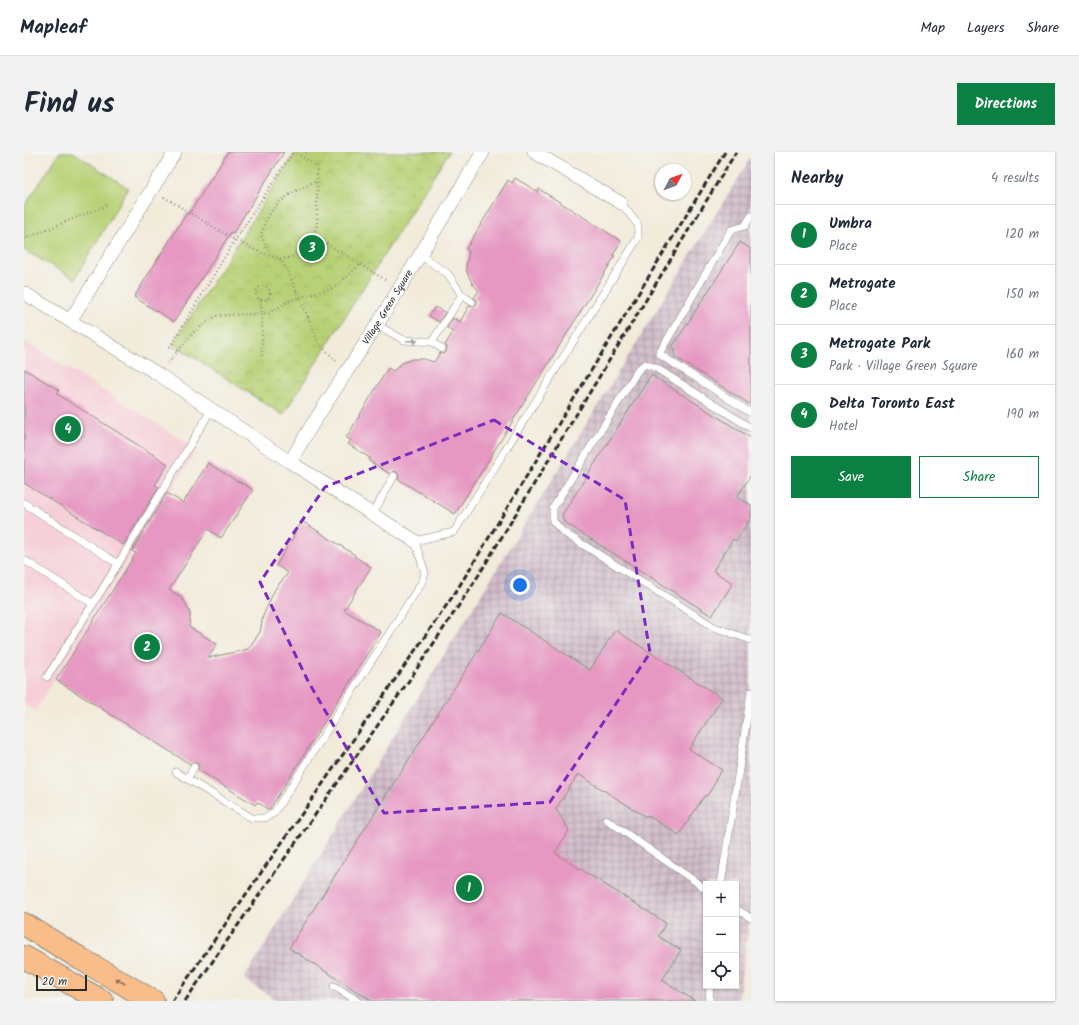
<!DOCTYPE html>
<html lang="en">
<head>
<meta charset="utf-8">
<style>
  body { margin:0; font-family:Kalam,sans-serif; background:#f2f2f3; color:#1f2937 }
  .controls { position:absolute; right:12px; bottom:12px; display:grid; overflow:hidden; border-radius:0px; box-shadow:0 1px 3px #0004 }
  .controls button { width:36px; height:36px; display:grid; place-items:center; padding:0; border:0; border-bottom:1px solid #e0e1e3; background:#fff; color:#1f2937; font:20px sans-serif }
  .compass { position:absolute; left:631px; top:12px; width:36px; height:36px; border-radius:50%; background:#fff; box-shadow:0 1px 3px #0004; rotate:49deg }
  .scale { position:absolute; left:12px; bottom:10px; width:51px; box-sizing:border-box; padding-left:4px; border:2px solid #2b2b2b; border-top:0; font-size:11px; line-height:14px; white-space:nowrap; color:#2b2b2b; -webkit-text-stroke:3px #f6f6f2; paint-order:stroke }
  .you { position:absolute; left:496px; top:433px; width:14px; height:14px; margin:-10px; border:3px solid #fff; border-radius:50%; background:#1a73e8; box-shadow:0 0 0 6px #1a73e833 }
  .badge { display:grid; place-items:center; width:26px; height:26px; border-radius:50%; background:#0b8043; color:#fff; font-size:13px; font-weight:700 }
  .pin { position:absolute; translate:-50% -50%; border:2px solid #fff; box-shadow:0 1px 4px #0006 }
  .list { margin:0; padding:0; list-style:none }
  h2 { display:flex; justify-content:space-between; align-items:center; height:52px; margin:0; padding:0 16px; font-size:17px }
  h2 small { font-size:13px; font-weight:400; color:#747a83 }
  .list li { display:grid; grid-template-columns:26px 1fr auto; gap:12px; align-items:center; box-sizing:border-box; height:60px; padding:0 16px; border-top:1px solid #e0e1e3 }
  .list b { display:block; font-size:15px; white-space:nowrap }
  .list p { margin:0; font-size:13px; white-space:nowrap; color:#747a83 }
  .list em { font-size:13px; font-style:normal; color:#747a83 }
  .actions { display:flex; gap:8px; padding:12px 16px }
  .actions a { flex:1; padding:9px 0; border:1px solid #0b8043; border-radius:0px; text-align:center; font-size:14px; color:#0b8043 }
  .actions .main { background:#0b8043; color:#fff }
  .icon { flex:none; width:22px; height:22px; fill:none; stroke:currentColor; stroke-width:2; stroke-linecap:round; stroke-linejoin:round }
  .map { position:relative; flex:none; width:727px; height:849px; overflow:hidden; border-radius:0px }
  header { display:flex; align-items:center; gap:24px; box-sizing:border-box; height:56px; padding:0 20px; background:#fff; border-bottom:1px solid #e0e1e3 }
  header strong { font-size:19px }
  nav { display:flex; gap:22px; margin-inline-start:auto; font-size:14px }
  .intro { display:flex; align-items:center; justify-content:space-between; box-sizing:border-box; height:96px; padding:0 24px }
  h1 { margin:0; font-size:28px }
  .button { padding:10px 18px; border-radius:0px; background:#0b8043; color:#fff; font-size:14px; font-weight:700 }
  main { display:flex; gap:24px; padding:0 24px }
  aside { flex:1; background:#fff; border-radius:0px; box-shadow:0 1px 3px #0004 }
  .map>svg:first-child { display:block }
  .built { fill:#f6cfd8 }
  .industrial { fill:url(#industrial-grid); fill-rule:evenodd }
  .green { fill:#b8d176; stroke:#727e50 }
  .park { fill:url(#park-crowns); stroke:#727e50 }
  .building { fill:#e698c2 }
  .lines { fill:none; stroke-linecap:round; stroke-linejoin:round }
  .lane-casing { stroke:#8e8b82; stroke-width:8 }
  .street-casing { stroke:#8e8b82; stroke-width:14 }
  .highway-casing { stroke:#8e8b82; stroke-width:24 }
  .path { stroke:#8e8b82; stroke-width:2.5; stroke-dasharray:1 3; stroke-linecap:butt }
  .lane { stroke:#fff; stroke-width:7 }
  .street { stroke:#fff; stroke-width:13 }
  .highway { stroke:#f8bd89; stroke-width:22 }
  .rail { stroke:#2b2b2b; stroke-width:3; stroke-dasharray:6 3; stroke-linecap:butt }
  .path-bridge { stroke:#8e8b82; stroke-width:2.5; stroke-dasharray:1 3; stroke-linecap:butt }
  .oneway { fill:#a0a0a0 }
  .oneway2 { fill:#876d55 }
  .marked { fill:none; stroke:#7b2cbf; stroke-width:3; stroke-dasharray:8 5; stroke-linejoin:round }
  .labels { text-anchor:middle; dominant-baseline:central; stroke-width:3; stroke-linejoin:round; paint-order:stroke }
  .street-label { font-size:10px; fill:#2b2b2b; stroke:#f6f6f2 }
</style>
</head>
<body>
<header>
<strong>Mapleaf</strong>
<nav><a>Map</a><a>Layers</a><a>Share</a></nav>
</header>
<div class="intro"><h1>Find us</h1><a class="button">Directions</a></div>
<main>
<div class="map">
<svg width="727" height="849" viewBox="0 0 727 849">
  <defs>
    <pattern id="industrial-grid" width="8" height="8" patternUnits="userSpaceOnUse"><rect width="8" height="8" fill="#d1bdca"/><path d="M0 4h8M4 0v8" fill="none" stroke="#aa9aa4"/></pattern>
    <pattern id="park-crowns" width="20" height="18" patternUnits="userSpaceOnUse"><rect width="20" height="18" fill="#b8d176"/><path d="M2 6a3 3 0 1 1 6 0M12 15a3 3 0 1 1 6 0" fill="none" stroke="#9eb466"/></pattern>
  </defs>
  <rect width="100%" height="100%" fill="#f6f6f2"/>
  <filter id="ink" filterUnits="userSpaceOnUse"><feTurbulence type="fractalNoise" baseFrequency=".025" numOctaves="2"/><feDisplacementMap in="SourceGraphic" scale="8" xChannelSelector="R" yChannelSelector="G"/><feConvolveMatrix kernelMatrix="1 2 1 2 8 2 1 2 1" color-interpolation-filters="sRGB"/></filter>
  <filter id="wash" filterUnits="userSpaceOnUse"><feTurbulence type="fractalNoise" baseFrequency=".012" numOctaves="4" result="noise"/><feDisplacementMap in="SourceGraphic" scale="16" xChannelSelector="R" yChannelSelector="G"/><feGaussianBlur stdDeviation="0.9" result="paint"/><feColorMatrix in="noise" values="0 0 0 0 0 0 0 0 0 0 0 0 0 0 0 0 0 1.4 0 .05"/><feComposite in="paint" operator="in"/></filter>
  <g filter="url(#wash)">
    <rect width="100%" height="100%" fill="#f2ebda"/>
    <!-- built -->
    <polygon class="built" points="0,189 173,297 11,559 0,552"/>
    <!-- industrial -->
    <path class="industrial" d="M 727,5 L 727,755 L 714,849 L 254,849 L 220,827 ZM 682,732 L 712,732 L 712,834 L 682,834 Z"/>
    <!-- green -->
    <polygon class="green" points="36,0 49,0 104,36 51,127 0,98 0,55"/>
    <!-- park -->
    <polygon class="park" points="272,0 425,0 259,263 149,192"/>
    <g id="blocks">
      <!-- building -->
      <g class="building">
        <polygon points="204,0 260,0 209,81 207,80 150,170 110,145 163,61 165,62"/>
        <polygon points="491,26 514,40 515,37 597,89 589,103 591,104 431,362 374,327 375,324 373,320 370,319 366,322 345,309 346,306 324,292 327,288 322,286 364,216 369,219 378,211 389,207 400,207 410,210 416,201 420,202 422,200 423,195 421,193 429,180 423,176 429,166 436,170 445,154 450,155 453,151 453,148 450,146 455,139 448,131 443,120 442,114 445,99 442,97 484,28 488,31"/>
        <polygon points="716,90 727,97 727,253 651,205 649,194"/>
        <polygon points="411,155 421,160 415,170 405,164"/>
        <polygon points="0,217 35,238 33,242 144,312 131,333 135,335 99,393 0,331"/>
        <polygon points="627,223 727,286 727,323 713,345 727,353 727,365 712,389 709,387 689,419 709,431 688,464 540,370 538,363"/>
        <polygon points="184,311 214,330 214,329 229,338 197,386 184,377 145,438 156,444 161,450 166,461 166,467 165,475 193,492 184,506 224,497 236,480 239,464 251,437 264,421 252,413 270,384 269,384 278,369 331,403 330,404 347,415 320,458 357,480 245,658 233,650 231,653 174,618 175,615 173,611 170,610 166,612 32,528 112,401 108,399 143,341 159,351"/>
        <polygon points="478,461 566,518 591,478 698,546 665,597 698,618 691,628 692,629 683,644 681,643 655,683 623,663 622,665 554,622 532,657 545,678 531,701 642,771 634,784 657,798 638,828 671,849 348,849 265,796"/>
      </g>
    </g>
  </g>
  <g filter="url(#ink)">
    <use href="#blocks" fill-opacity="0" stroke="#8e8b82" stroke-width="1"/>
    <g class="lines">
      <defs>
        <g id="lane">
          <polyline points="727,64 721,74 707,78 635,202 727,261"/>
          <polyline points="438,143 448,150"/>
          <polyline points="353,173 380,188 408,190 438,143 424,122 396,103"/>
          <polyline points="408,190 418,197"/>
          <polyline points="727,276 632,216 621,212 614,218 529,356 529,369 539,380 690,475 727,488"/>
          <polyline points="0,351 94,412"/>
          <polyline points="348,363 370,324"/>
          <polyline points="0,408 69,452"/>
          <polyline points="23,525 94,412 187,258"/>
          <polyline points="152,620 228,666 241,666 250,661 398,430 401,421 391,389 430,380 614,86 614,73 597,51"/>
          <polyline points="163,627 170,615"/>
          <polyline points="582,667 682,737"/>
          <polyline points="697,732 727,540"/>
          <polyline points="712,757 727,766"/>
          <polyline points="310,834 334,849"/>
          <polyline points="685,849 686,834"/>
        </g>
        <g id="street">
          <polyline points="510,0 597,51"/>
          <polyline points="0,141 134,222 266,310 391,389"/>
          <polyline points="46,169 151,0"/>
          <path id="s1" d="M 266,310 L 286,276 L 353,173 L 459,0"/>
        </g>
        <g id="highway">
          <polyline points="0,772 57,807 129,849"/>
          <polyline points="0,805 78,849"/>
        </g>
      </defs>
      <!-- lane casing -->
      <use href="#lane" class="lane-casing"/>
      <!-- street casing -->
      <use href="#street" class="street-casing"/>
      <!-- highway casing -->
      <use href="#highway" class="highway-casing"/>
      <!-- path -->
      <g class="path">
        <polyline points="140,45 211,88 238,101 256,107 266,106 285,91 293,73 293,14 270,0"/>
        <polyline points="289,83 363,129"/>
        <polyline points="0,87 83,53"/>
        <path d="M 246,103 L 237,83 C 239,77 241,70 244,65 C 254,46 274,37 293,29"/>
        <polyline points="256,107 264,120"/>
        <circle cx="239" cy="141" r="7"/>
        <polyline points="236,147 238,162 238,206"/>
        <polyline points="284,165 294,190 312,209"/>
        <polyline points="153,199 146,195 211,88 269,0"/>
        <polyline points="144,211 170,180 192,164 245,161 267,148 310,136 337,112"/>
      </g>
      <!-- lane -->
      <use href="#lane" class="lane"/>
      <!-- street -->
      <use href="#street" class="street"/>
      <!-- highway -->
      <use href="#highway" class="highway"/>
      <!-- rail -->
      <g class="rail">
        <polyline points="148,849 431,441 701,0"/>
        <polyline points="161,849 386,527 451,429 712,0"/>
      </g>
      <!-- path-bridge -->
      <polyline class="path-bridge" points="264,120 284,165"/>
    </g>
    <!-- one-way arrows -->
    <defs><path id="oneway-solid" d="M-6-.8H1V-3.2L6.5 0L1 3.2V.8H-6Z"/></defs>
    <use class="oneway" href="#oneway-solid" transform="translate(388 189) rotate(3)"/>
    <use class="oneway2" href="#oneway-solid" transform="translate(96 829) rotate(-150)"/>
  </g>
  <!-- marked area -->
  <path class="marked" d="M 470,268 L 601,348 L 626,501 L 526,650 L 360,661 L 284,529 L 236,430 L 301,335 Z"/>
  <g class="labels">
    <!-- street labels -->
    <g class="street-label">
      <text stroke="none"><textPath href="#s1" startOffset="183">Village Green Square</textPath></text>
    </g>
  </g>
</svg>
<div class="controls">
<button>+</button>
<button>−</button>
<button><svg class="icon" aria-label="locate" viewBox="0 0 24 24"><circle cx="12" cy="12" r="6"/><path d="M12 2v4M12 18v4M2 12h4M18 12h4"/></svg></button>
</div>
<svg class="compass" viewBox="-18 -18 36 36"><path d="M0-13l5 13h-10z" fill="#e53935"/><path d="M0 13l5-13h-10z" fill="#747a83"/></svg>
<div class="scale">20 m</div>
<div class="you"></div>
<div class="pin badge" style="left:445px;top:736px">1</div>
<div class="pin badge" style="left:123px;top:495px">2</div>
<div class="pin badge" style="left:288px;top:96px">3</div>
<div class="pin badge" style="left:44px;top:277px">4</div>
</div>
<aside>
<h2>Nearby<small>4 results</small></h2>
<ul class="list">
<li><span class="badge">1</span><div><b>Umbra</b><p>Place</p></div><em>120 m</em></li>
<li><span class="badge">2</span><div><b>Metrogate</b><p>Place</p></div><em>150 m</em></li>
<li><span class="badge">3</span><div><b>Metrogate Park</b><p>Park · Village Green Square</p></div><em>160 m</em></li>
<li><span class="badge">4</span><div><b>Delta Toronto East</b><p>Hotel</p></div><em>190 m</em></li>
</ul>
<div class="actions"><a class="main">Save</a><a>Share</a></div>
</aside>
</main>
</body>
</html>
